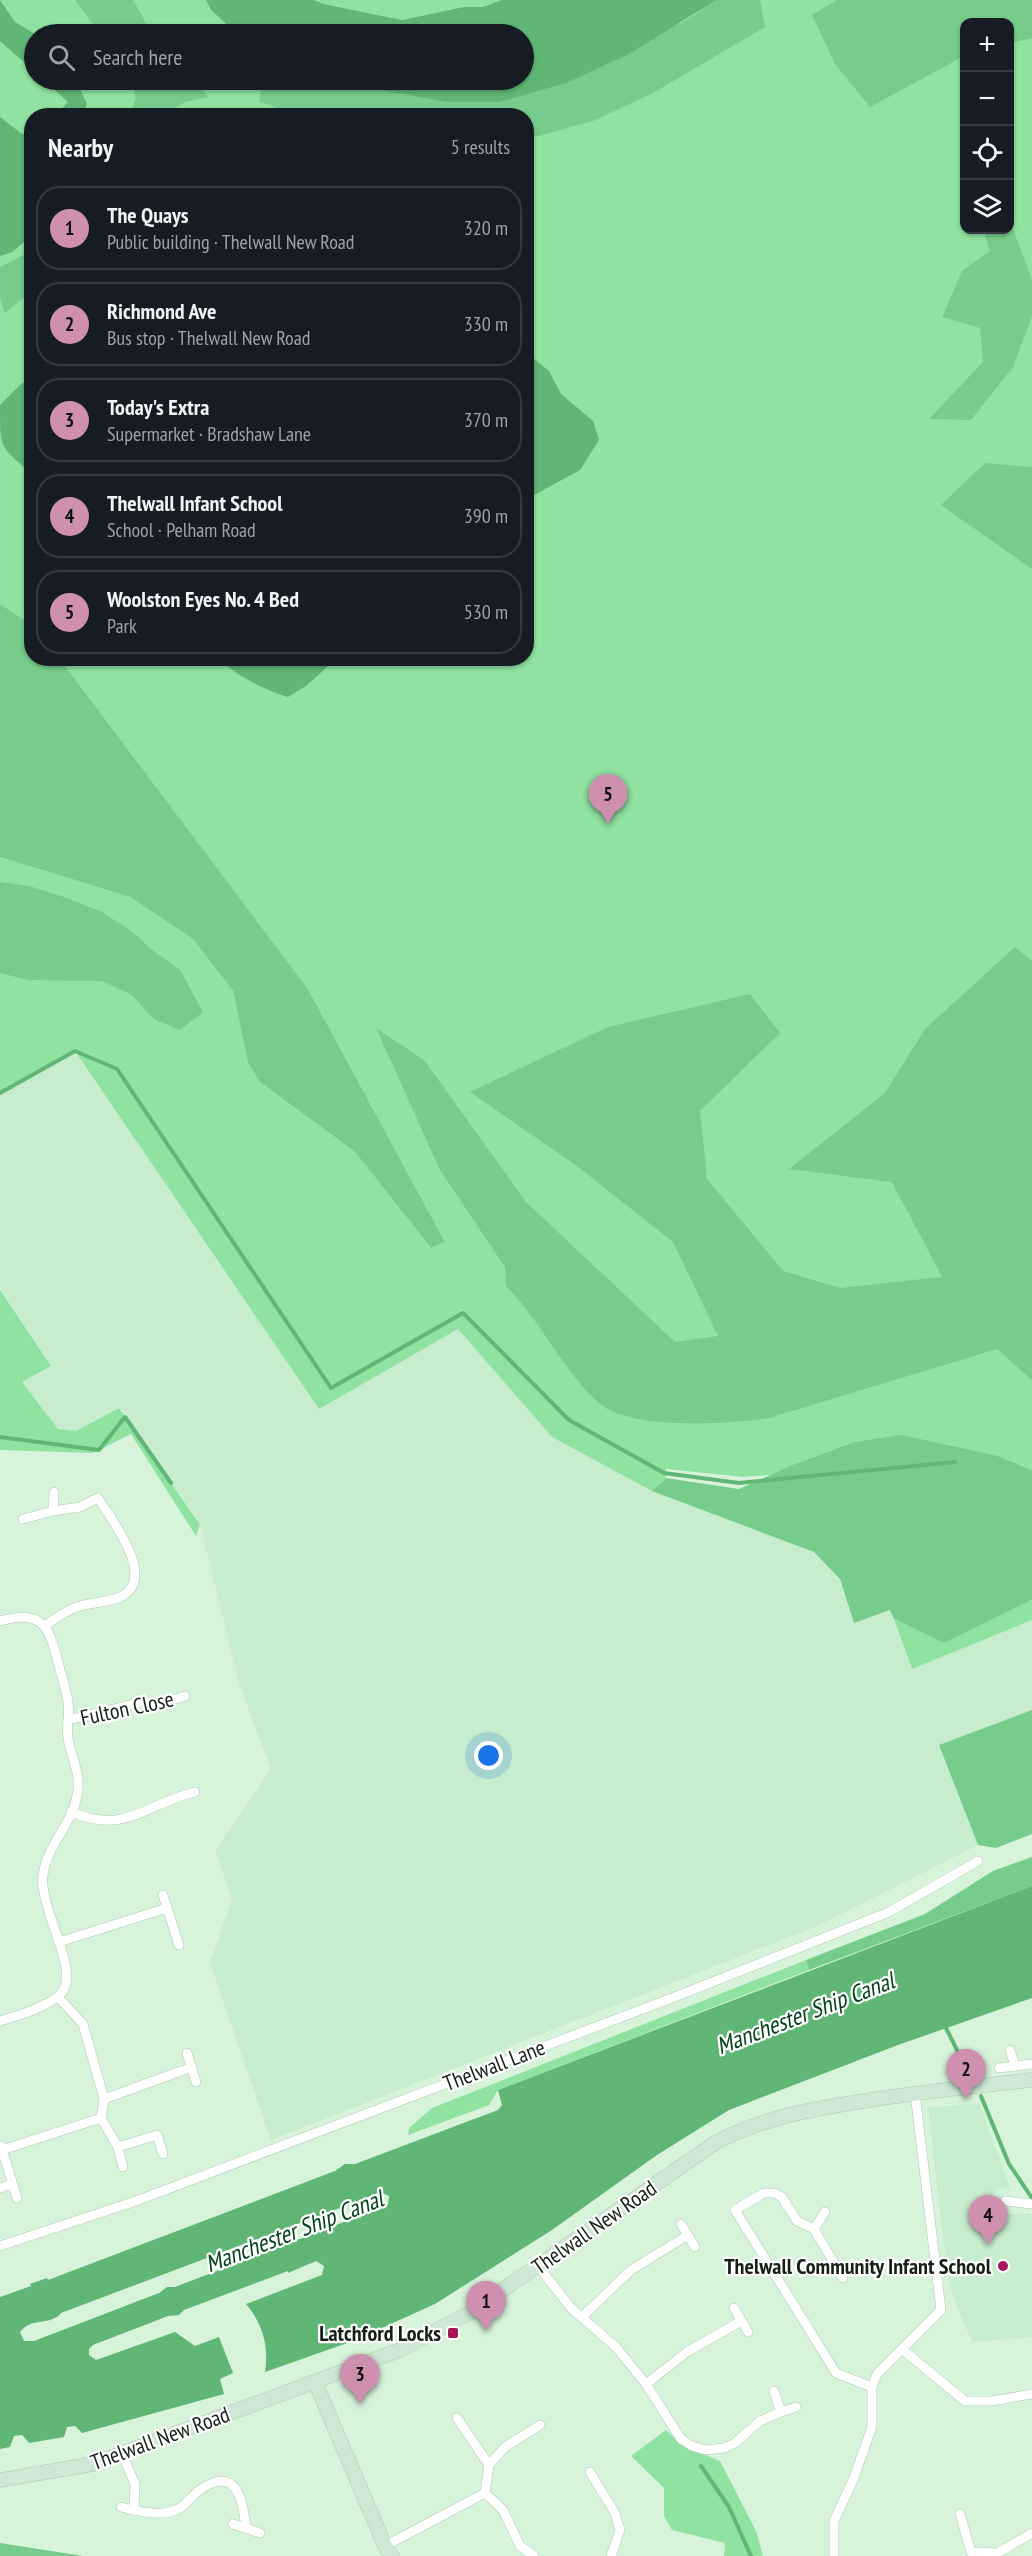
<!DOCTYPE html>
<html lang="en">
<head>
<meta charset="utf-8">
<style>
  body { margin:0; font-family:"PT Sans Narrow",sans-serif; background:#20242c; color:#f1f3f6 }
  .controls { position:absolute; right:18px; top:18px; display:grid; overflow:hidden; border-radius:12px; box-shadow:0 2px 4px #0004 }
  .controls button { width:54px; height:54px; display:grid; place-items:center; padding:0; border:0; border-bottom:2px solid #363941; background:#171b24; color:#f1f3f6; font:30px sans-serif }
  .you { position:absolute; left:489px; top:1756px; width:21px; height:21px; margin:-15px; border:4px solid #fff; border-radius:50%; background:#1a73e8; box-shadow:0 0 0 9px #1a73e833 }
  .badge { display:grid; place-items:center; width:39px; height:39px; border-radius:50%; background:#cf8faf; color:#111; font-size:20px; font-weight:700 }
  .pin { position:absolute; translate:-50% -50px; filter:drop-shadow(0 2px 3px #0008) }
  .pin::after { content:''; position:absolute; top:32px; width:21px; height:18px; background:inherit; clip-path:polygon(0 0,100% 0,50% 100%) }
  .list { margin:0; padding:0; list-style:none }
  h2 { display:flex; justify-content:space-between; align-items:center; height:78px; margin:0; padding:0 24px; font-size:26px }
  h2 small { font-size:20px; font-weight:400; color:#9ea1a6 }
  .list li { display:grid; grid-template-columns:39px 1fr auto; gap:18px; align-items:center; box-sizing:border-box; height:84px; margin:0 12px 12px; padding:0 12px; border:2px solid #363941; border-radius:24px }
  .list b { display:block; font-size:22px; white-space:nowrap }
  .list p { margin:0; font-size:20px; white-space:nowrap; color:#9ea1a6 }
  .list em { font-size:20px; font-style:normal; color:#9ea1a6 }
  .icon { flex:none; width:33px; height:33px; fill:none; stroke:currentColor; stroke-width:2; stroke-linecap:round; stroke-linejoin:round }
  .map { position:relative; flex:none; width:1032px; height:2556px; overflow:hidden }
  .search { position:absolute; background:#171b24; box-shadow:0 2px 4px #0004; left:24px; top:24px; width:510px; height:66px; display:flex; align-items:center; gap:15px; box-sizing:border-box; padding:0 21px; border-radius:33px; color:#9ea1a6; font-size:22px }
  .panel { position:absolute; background:#171b24; box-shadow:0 2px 4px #0004; left:24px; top:108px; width:510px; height:558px; border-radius:24px }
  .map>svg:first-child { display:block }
  .built { fill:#c8ecce }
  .green { fill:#8fe2a0; fill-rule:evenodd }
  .forest { fill:#76cc8a }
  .water { fill:#60b675; fill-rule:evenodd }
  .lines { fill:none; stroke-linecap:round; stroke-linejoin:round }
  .stream { stroke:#60b675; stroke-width:4 }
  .street-casing { stroke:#adc9b1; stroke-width:10 }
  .secondary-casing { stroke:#adc9b1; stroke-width:15 }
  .street { stroke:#fff; stroke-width:9 }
  .secondary { stroke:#cfe7d5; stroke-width:14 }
  .poi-dot { fill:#a51558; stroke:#fff; stroke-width:2 }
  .labels { text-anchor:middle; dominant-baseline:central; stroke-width:4.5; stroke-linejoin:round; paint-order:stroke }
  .street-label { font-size:22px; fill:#151f16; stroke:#fff }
  .poi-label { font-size:22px; font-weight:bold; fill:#151f16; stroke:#fff; text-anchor:end }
  .water-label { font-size:24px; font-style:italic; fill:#00431a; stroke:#fff }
</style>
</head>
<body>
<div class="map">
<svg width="1032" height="2556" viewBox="0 0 1032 2556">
  <rect width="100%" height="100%" fill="#d7f4db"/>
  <!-- built -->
  <g class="built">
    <polygon points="75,1051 319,1408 458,1329 552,1437 652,1491 814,1552 840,1579 854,1623 890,1610 912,1669 1032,1620 1032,1710 939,1745 978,1845 815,1927 271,2140 210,1963 232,1898 215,1851 271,1769 240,1686 200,1525 119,1408 76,1431 58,1429 22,1382 51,1366 0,1290 0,1093"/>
    <polygon points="980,2104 1010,2188 999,2189 993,2195 991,2202 994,2215 1030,2213 1032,2218 1032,2337 972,2342 954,2299 947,2272 928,2107"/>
  </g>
  <!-- green -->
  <g class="green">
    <path d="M 0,0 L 206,0 L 211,10 L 237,34 L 34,34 L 34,80 L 322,80 L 499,102 L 681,23 L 717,0 L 1032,0 L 1032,1470 L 998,1456 L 744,1477 L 666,1469 L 666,1478 L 652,1491 L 552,1437 L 458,1329 L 319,1409 L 75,1051 L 0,1092 L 0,857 L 130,897 L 193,939 L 233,991 L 248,1063 L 260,1082 L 355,1152 L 431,1248 L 445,1242 L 308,989 L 60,659 L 526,658 L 526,116 L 32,116 L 31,624 L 0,604 ZM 964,22 L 1010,22 L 1010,230 L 964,230 Z"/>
    <polygon points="314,0 501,0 482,7 463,7 402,20 324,4"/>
    <polygon points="0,1290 51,1366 22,1382 58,1429 76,1431 119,1408 200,1525 196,1536 131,1434 93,1453 0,1450"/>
    <polygon points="1032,1600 1032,1620 912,1669 894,1619 944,1643"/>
    <polygon points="806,1960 809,1970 498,2090 489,2105 408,2135 409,2128 432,2108"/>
    <polygon points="666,2430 683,2446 720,2461 756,2531 763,2556 724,2556 725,2543 672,2530 664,2516 664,2488 631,2456"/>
  </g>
  <!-- forest -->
  <g class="forest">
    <polygon points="75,0 133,0 152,34 100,34"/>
    <polygon points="717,0 760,0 765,27 653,93 593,121 527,139 526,116 295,115 259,101 263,80 322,80 499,102 681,23"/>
    <polygon points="837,0 1032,0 1032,38 1010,43 1010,22 964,22 964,56 870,107 835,64 812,15"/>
    <polygon points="132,80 193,80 209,97 185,102 163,115 129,115 136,99"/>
    <polygon points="1010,221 1032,280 1032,316 1013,367 971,420 929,419 983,362 980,328 942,317 962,271 990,251 983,230 1010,230"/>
    <polygon points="31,251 31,292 5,313 0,298 0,267"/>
    <polygon points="985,463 1032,467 1032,569 941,505"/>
    <polygon points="0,604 31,624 32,658 60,659 308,989 445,1242 431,1248 355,1152 260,1082 248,1063 233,991 193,939 130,897 0,857"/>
    <polygon points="0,882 29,886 64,897 102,912 134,933 152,950 180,970 203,1012 180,1030 154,1019 132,995 102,981 28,980 0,973"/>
    <path d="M 1015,947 L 1032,961 L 1032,1380 L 997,1349 L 769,1418 C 727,1424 648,1429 609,1410 C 600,1405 588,1393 582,1386 C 555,1354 536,1316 506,1286 L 505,1267 L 440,1170 L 376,1028 L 424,1060 L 526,1202 L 675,1342 L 718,1336 L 673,1242 L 577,1166 L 470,1092 L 608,1027 L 750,994 L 780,1033 L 700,1111 L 707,1179 L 783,1271 L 840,1288 L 942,1277 L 892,1182 L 789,1169 L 885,1093 L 925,1029 Z"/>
    <polygon points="901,1435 998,1456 1032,1470 1032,1600 944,1643 894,1619 890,1610 854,1623 840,1579 814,1552 652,1491 666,1478 739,1489 790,1466 855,1442"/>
    <polygon points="1032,1710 1032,1834 996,1848 978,1845 939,1745"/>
    <polygon points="1032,1857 1032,1886 809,1970 806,1960 925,1914 993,1871"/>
    <polygon points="0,2543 83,2556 0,2556"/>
  </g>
  <!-- water -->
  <g class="water">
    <polygon points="0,0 15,22 35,34 34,71 0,41"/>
    <polygon points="206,0 314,0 324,4 402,20 463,7 482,7 501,0 717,0 627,55 566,83 499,102 449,102 322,80 524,80 524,34 237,34 211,10"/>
    <polygon points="44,80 76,80 87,104 83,115 56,115 68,102"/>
    <polygon points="0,117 22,134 32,133 31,236 12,252 0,256"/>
    <polygon points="527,353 549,371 561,394 593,421 599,440 580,470 527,499"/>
    <path d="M 31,377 L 31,473 C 0,446 0,450 0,405 L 20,385 Z"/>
    <path d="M 219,659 L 336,659 L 306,686 L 288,697 C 263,689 238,677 219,659 Z"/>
    <path d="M 1032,1886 L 1032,1998 L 898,2045 L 729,2110 L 657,2155 L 552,2230 L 435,2304 L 353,2341 L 265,2372 C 269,2347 263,2324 246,2304 L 322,2275 L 324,2266 L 316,2261 L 288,2273 L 288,2271 L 184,2310 L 179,2315 L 168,2316 L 93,2345 L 89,2349 L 89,2355 L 96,2360 L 175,2332 L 195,2346 L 219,2337 L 233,2373 L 220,2379 L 224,2394 L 82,2433 L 75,2426 L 67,2427 L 64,2437 L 29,2443 L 22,2435 L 14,2436 L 10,2447 L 0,2449 L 0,2297 L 31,2286 L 30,2284 L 47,2278 L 48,2280 L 335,2171 L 345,2164 L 355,2164 L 498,2110 L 502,2105 L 498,2090 ZM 380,2192 L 389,2196 L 388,2205 L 175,2287 L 167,2287 L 159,2293 L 34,2341 L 24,2341 L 20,2332 C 31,2317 51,2326 61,2313 L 348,2205 L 349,2207 L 366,2200 L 366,2198 Z"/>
  </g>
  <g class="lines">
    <!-- stream -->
    <g class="stream">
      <polyline points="0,1093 75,1051 117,1069 331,1388 463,1313 569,1420 664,1473 739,1483 955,1462"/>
      <polyline points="0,1437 99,1450 125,1417 171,1483"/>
      <polyline points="946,2028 970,2076"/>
      <polyline points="981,2096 1009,2164 1032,2198"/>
      <polyline points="701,2466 729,2507 751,2556"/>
    </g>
    <defs>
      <g id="street">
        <polyline points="23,1519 53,1511 54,1492"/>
        <path d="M 0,1621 C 41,1609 49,1625 58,1662 C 61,1675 66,1688 68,1702 C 70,1714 66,1726 68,1738 C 71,1758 82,1774 77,1796 C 72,1824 47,1845 43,1875 C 39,1907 77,1966 64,1989 C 56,2005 17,2016 0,2021"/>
        <path d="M 45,1626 C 55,1619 64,1611 77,1607 C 90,1602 110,1603 122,1596 C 157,1577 111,1519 98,1498 L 80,1507 L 53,1511"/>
        <polyline points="68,1720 142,1702 166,1702 185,1696"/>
        <path d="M 71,1812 C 126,1835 145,1804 195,1792"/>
        <polyline points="163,1895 179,1945"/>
        <polyline points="59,1942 167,1908"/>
        <polyline points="58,1997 83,2024 104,2099 101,2118 118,2147 123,2167"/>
        <polyline points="1010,2050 1015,2066"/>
        <polyline points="187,2053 196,2082"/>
        <polyline points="999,2068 1032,2064"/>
        <polyline points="104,2099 192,2067"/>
        <polyline points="1,2146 17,2198"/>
        <polyline points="118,2147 157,2135 163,2154"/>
        <polyline points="2,2150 101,2118"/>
        <polyline points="0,2188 12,2184"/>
        <polyline points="1005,2201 1032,2204"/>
        <polyline points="825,2212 814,2229 843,2278"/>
        <polyline points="681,2224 695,2247"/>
        <polyline points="814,2229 797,2221 782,2197 774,2193 764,2193 735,2210 836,2373 872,2387"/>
        <polyline points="0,2246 136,2201 672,1998 889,1912 978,1861"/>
        <polyline points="538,2266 571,2308 616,2347 646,2384 681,2439 692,2446 705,2450 724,2448 735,2443 760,2421 781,2412"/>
        <polyline points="734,2308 748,2332"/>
        <polyline points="582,2317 631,2270 688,2235"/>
        <polyline points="903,2350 965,2401 992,2401 1032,2394"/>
        <polyline points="646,2384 687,2352 741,2321"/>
        <polyline points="774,2391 781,2412 796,2407"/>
        <polyline points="457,2418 489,2465 485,2493"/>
        <polyline points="122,2454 135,2484 134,2510"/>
        <polyline points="489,2465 505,2447 540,2425"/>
        <polyline points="590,2472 615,2513 620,2530 611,2556"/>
        <path d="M 121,2507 C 137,2511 159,2517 176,2510 C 186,2506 192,2495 201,2489 C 237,2465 243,2501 246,2528"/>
        <polyline points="960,2514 971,2552 998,2553 1032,2533"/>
        <polyline points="233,2524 260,2533"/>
        <polyline points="385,2546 485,2493 503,2510 520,2546 534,2556"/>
        <polyline points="834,2556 834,2521 853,2480 872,2427 872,2387 877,2374 941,2310 915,2093"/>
      </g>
      <g id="secondary">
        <polyline points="315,2382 385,2546 392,2556"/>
        <path d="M 0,2480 L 93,2464 L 400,2350 L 469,2313 L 715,2143 C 761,2118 812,2109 864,2101 C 920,2092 976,2086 1032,2080"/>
      </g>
    </defs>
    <!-- street casing -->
    <use href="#street" class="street-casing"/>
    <!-- secondary casing -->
    <use href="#secondary" class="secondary-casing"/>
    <!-- street -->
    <use href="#street" class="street"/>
    <!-- secondary -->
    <use href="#secondary" class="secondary"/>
  </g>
  <!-- markers -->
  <g class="poi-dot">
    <circle cx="1003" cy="2266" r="6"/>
    <rect x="447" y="2327" width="12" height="12" rx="3"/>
  </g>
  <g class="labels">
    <!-- street labels -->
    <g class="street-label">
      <text transform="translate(127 1708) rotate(-12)">Fulton Close</text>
      <text transform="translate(494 2065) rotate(-21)">Thelwall Lane</text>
      <text transform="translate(594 2227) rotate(-35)">Thelwall New Road</text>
      <text transform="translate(160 2438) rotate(-20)">Thelwall New Road</text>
    </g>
    <!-- poi labels -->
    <g class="poi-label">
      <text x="991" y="2266">Thelwall Community Infant School</text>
      <text x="441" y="2333">Latchford Locks</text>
    </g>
    <!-- water labels -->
    <g class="water-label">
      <text transform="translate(805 2013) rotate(-21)">Manchester Ship Canal</text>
      <text transform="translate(294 2231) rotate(-21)">Manchester Ship Canal</text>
    </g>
  </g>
</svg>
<div class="controls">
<button>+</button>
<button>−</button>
<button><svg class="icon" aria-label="locate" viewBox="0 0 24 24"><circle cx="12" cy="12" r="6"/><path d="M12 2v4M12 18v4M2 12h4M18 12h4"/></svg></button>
<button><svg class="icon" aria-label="layers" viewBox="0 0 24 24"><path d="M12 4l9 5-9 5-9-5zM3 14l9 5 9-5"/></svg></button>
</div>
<div class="you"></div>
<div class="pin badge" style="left:486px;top:2331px">1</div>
<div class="pin badge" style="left:966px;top:2099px">2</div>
<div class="pin badge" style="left:360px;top:2404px">3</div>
<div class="pin badge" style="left:988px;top:2245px">4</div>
<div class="pin badge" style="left:608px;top:824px">5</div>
<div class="search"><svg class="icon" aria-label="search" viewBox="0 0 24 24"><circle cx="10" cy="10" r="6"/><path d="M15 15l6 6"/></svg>Search here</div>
<section class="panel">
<h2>Nearby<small>5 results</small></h2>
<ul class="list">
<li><span class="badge">1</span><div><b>The Quays</b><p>Public building · Thelwall New Road</p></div><em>320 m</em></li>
<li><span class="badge">2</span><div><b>Richmond Ave</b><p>Bus stop · Thelwall New Road</p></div><em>330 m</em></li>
<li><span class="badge">3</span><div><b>Today's Extra</b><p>Supermarket · Bradshaw Lane</p></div><em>370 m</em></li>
<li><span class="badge">4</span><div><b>Thelwall Infant School</b><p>School · Pelham Road</p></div><em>390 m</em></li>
<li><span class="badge">5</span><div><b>Woolston Eyes No. 4 Bed</b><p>Park</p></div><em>530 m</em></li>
</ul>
</section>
</div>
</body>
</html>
